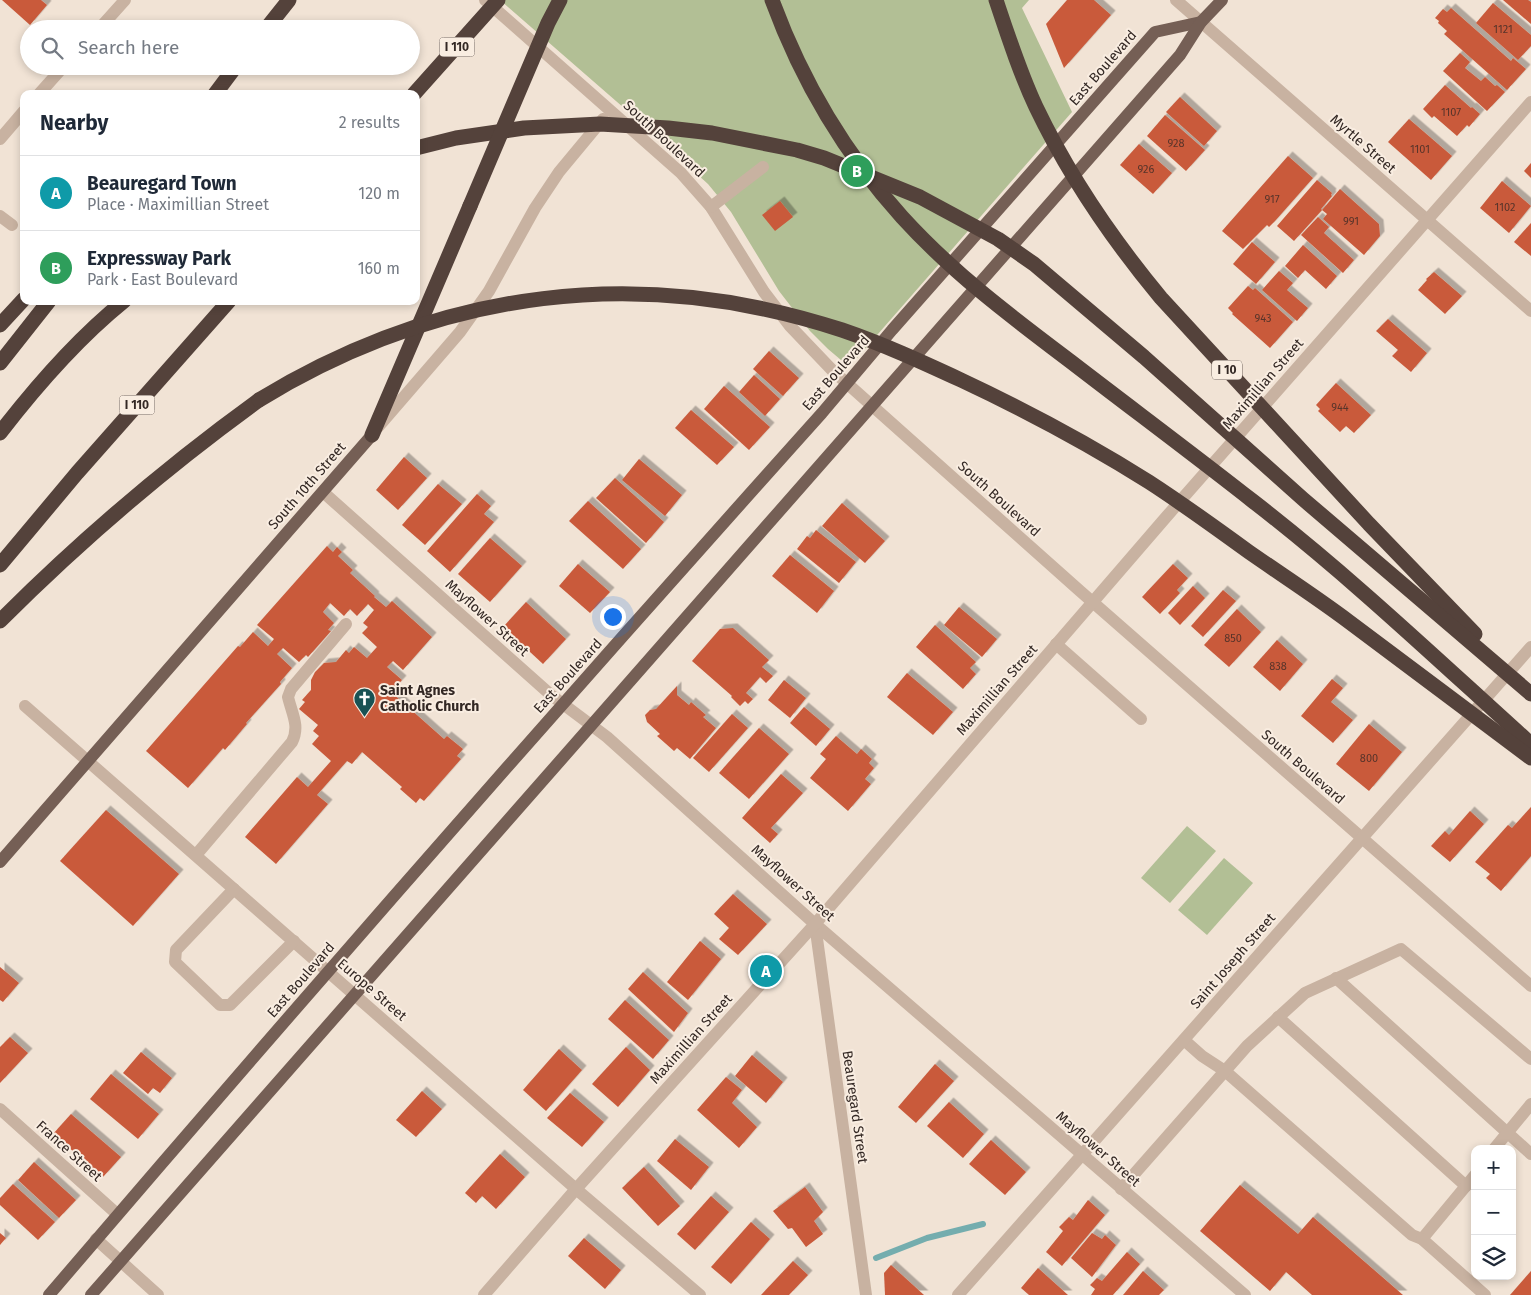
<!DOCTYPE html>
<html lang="en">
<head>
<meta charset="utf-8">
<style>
  body { margin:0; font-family:"Fira Sans",sans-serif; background:#f2f2f3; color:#1f2937 }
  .controls { position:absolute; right:15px; bottom:15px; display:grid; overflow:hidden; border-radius:10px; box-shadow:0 2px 8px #0003 }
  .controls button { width:45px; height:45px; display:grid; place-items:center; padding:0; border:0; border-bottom:1px solid #e0e1e3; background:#fff; color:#1f2937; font:25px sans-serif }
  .you { position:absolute; left:612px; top:616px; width:18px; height:18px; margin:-12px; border:4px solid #fff; border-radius:50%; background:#1a73e8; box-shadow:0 0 0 8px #1a73e833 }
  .badge { display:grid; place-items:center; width:32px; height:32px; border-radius:50%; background:#b45309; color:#fff; font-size:16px; font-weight:700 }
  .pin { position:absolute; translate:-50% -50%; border:2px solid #fff; box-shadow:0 1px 5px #0006 }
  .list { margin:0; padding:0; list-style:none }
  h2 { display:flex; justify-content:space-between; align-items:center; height:65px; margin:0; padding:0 20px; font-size:21px }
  h2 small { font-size:16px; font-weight:400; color:#747a83 }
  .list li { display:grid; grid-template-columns:32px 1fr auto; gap:15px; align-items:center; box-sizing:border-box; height:75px; padding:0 20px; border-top:1px solid #e0e1e3 }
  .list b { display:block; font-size:19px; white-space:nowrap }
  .list p { margin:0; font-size:16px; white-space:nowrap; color:#747a83 }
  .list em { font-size:16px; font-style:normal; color:#747a83 }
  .icon { flex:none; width:28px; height:28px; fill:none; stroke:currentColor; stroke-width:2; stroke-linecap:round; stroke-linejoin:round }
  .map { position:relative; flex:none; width:1531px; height:1295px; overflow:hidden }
  .search { position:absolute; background:#fff; box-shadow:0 2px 8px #0003; left:20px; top:20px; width:400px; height:55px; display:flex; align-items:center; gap:12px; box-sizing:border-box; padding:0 18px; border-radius:28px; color:#747a83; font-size:19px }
  .panel { position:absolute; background:#fff; box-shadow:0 2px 8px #0003; left:20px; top:90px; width:400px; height:215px; border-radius:10px }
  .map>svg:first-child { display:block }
  .green { fill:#b2bf95 }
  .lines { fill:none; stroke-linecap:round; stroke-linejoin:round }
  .stream { stroke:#74adae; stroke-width:6 }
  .building { fill:#c95a3b; filter:url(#shadow) }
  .minor { stroke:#c8b2a1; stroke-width:12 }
  .major { stroke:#755f55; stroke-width:12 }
  .highway { stroke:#54423b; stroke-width:15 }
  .highway-bridge { stroke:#54423b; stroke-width:15 }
  .labels { text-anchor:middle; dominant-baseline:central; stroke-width:4; stroke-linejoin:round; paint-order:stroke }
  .number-label { font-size:11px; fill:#58342a }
  .shield { fill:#f9ede1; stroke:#6e635d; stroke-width:1 }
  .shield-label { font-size:12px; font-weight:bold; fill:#332824 }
  .street-label { font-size:14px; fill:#332824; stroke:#f9ede1 }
  .poi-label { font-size:14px; font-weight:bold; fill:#332824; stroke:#f9ede1; text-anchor:start }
</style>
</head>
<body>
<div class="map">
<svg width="1531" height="1295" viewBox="0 0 1531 1295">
  <defs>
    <filter id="shadow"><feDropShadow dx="4.5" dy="-4.5" stdDeviation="0" flood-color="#0004"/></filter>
  </defs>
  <rect width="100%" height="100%" fill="#f1e3d5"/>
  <!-- green -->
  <g class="green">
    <polygon points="500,0 1029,0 1022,8 1072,112 857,358 850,361 841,360 828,349 810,331 779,291 731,212 708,184 624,108"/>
    <polygon points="1187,826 1216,851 1170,903 1141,878"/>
    <polygon points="1224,858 1253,883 1207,935 1178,910"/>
  </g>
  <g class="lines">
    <!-- stream -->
    <polyline class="stream" points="876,1258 927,1238 983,1224"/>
  </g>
  <!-- building -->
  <g class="building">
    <polygon points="2,0 41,0 47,5 30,25"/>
    <polygon points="1067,0 1094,0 1111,15 1064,68 1046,24"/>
    <polygon points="1503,0 1528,0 1531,2 1531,24"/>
    <polygon points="1493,3 1531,35 1531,46 1518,60 1476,23"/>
    <polygon points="1451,8 1511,61 1513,58 1526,69 1507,90 1444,34 1447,31 1438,23 1439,21 1435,18 1443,9 1447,12"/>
    <polygon points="1460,53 1470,62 1465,68 1481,81 1485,77 1495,86 1497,85 1505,92 1487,111 1443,71"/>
    <polygon points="1445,85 1471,108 1472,107 1480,114 1469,127 1467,125 1457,136 1434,116 1432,118 1423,109"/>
    <polygon points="1180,97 1217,131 1204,146 1166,112"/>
    <polygon points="1165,115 1205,150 1186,171 1147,136"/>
    <polygon points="1409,119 1452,156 1431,180 1388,142"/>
    <polygon points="1139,144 1172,173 1153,194 1120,165"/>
    <polygon points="1288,156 1313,178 1275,221 1269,227 1267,225 1243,249 1222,231"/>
    <polygon points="1531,163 1531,178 1524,171"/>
    <polygon points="1317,180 1332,193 1331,195 1332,196 1321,209 1322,210 1294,241 1277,226"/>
    <polygon points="1502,181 1531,206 1509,233 1480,208"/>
    <polygon points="1340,189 1379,224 1380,236 1364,255 1323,219 1327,214 1322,210"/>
    <polygon points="780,201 793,217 775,231 762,215"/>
    <polygon points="1318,217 1329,227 1324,233 1354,260 1343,273 1301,235"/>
    <polygon points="1531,223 1531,256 1514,242"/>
    <polygon points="1252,242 1275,262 1256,284 1233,264"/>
    <polygon points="1303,245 1337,276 1326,289 1305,270 1298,278 1285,266"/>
    <polygon points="1279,271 1293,283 1287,290 1308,308 1297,321 1262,290"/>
    <polygon points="1434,272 1462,296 1445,314 1418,290 1427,280 1426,279"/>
    <polygon points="1248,286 1253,290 1255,288 1293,322 1270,348 1232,314 1233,313 1228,308"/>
    <polygon points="1388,319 1427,353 1411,372 1392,356 1398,350 1376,331"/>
    <polygon points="769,351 799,378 783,396 753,369"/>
    <polygon points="754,375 780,399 765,416 739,392"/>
    <polygon points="1336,383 1371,415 1354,433 1346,426 1340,432 1318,411 1320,409 1316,405"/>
    <polygon points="724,386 770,427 749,450 704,409"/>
    <polygon points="691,410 734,447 717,465 675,428"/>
    <polygon points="404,457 427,478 398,510 376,490"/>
    <polygon points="639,459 682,495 665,516 622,480"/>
    <polygon points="615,478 664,522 646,543 596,498"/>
    <polygon points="438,484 462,504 425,545 402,525"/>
    <polygon points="477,494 491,506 484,514 494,522 450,572 427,551"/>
    <polygon points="588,501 641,549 623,569 569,521"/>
    <polygon points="842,503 885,541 865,563 822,526"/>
    <polygon points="816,530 856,562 839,583 797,549 807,536 810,538"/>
    <polygon points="490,538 522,566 490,602 458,574"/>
    <polygon points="327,546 333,552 337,547 342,552 338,556 353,570 350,573 375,596 374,597 386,607 392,601 432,637 403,670 393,661 387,667 402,680 391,692 444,739 447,736 463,749 457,756 461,759 424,801 420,798 416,803 400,789 402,787 362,752 352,764 347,761 317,795 328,804 276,864 245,837 297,777 308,787 331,761 312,744 319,736 313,731 318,725 299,709 305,702 302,700 311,690 311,680 315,672 324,663 336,662 346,650 349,653 354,647 367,658 377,647 362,633 368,627 363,623 374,610 368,604 357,616 350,609 344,616 330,603 323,612 334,623 328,630 331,631 308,657 306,655 299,662 283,648 277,654 292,668 280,682 281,684 246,723 247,724 225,750 223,748 188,788 146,751 238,646 240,647 253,632 268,646 274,639 257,625"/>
    <polygon points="790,555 834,591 817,613 772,576"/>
    <polygon points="578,564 610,592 590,613 559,586"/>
    <polygon points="1173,564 1188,578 1177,590 1180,593 1160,614 1142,597"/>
    <polygon points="1193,586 1205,598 1180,625 1168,613"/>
    <polygon points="1223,590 1236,601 1203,637 1191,626"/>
    <polygon points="526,602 566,639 543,664 503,627"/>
    <polygon points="959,607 997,639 982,657 944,625"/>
    <polygon points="1237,609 1261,632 1229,667 1204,645"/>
    <polygon points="935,625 976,662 970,668 976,674 963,689 916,647"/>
    <polygon points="733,628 769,660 762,667 773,676 766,683 760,677 746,693 753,699 748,704 745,701 740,706 731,697 732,696 692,661 720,629"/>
    <polygon points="1277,640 1303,664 1280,691 1253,667"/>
    <polygon points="907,673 953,712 933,735 887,697"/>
    <polygon points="1332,679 1343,688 1331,702 1353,720 1333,743 1301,716"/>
    <polygon points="784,680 806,698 790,718 768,700"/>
    <polygon points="677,686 677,695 689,705 691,702 706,715 703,717 716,728 690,759 677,748 674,751 657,736 660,734 647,722 645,715 650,710 656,709"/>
    <polygon points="804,707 830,729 816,746 790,723"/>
    <polygon points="732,714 748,728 709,772 693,758"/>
    <polygon points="1369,724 1402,752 1369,791 1336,764"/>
    <polygon points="759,728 789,754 749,799 719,773"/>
    <polygon points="836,736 857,754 861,749 872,759 869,763 874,768 865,779 871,784 848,811 810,778 826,759 820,754"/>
    <polygon points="781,774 803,793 771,828 778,834 770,843 742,818"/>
    <polygon points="1531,807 1531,856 1501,891 1486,878 1490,874 1475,862 1508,825 1512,828"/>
    <polygon points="106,810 179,874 133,926 60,861"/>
    <polygon points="1470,811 1484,824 1450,862 1431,846 1445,831 1449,835"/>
    <polygon points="733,894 767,924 738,955 719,939 729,928 714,914"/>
    <polygon points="700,941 721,959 688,1000 667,982"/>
    <polygon points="0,967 19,983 3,1002 0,1000"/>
    <polygon points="643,972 688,1013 674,1032 628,989"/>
    <polygon points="625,1000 669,1040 653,1059 608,1019"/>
    <polygon points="10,1037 28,1053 0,1083 0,1047"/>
    <polygon points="626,1047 650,1070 618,1107 592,1084"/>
    <polygon points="559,1049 582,1070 546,1111 523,1090"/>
    <polygon points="141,1052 172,1078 160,1093 153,1088 148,1094 123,1073"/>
    <polygon points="752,1055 783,1082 766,1103 735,1076"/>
    <polygon points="935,1064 954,1081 916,1123 898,1107"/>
    <polygon points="111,1074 159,1114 138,1139 90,1099"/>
    <polygon points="726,1077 742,1090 732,1103 757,1127 739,1148 697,1110"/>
    <polygon points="422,1091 442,1109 416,1137 396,1120"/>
    <polygon points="570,1093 604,1122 582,1147 547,1118"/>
    <polygon points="949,1102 984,1134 963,1158 927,1126"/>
    <polygon points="71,1114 121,1157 103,1177 53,1134"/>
    <polygon points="675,1139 709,1167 691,1190 657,1161"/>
    <polygon points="991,1140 1026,1172 1005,1195 969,1164"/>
    <polygon points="500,1154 525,1177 496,1209 482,1196 476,1203 465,1193"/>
    <polygon points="34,1162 76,1200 59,1218 18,1180"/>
    <polygon points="644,1167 680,1206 658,1226 622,1188"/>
    <polygon points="13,1184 55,1222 38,1240 0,1205 0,1198"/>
    <polygon points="1240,1185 1298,1234 1313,1217 1403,1295 1312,1295 1286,1272 1270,1291 1200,1231"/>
    <polygon points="805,1187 823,1212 814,1221 823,1234 806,1247 792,1228 788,1229 773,1211"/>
    <polygon points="711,1196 729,1212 695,1250 677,1234"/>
    <polygon points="1088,1200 1105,1215 1062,1266 1046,1252 1063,1231 1059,1227 1069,1217 1073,1220"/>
    <polygon points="751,1222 770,1239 731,1284 711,1267"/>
    <polygon points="0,1233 6,1238 0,1245"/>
    <polygon points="1092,1233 1102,1239 1105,1235 1116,1245 1092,1277 1071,1258"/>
    <polygon points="584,1238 621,1270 605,1289 568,1256"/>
    <polygon points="1127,1252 1140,1264 1113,1295 1091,1295 1095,1289 1090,1285 1097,1278 1102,1281"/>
    <polygon points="793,1261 808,1275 789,1295 761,1295"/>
    <polygon points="891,1265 924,1295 885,1295 884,1273"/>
    <polygon points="1038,1268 1068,1295 1029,1295 1021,1288"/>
    <polygon points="1143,1271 1164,1290 1159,1295 1123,1295"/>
    <polygon points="1531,1271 1531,1295 1510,1295"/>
  </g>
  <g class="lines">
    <!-- minor -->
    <g class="minor">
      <polyline points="485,0 681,173 711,207 764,292 790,326 832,370 1080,591 1531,986"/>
      <polyline points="1176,0 1531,311"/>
      <polyline points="99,29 125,0"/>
      <polyline points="39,94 64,66"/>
      <polyline points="0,139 24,111"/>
      <polyline points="711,207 763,167"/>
      <polyline points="0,216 12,225"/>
      <polyline points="378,427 460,332 489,291 535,208 559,172 603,119"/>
      <polyline points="323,492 551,695 607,737 815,924 1245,1295"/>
      <polyline points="1056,644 1141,719"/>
      <polyline points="25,706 576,1189 700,1295"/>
      <path d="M 196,855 L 292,742 C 300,726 292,714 288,697 L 291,689 L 346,624"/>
      <polyline points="234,889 176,950 175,962 220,1005 230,1005 294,941"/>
      <polyline points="815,924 866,1295"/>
      <polyline points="1336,978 1531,1154"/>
      <polyline points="1278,1017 1466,1186"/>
      <polyline points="1184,1040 1202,1056 1225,1071 1412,1235 1422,1239 1475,1175"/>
      <polyline points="0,1109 117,1214"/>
      <polyline points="1494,1149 1531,1104"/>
      <polyline points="1121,1189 1247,1046 1305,993 1401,949 1531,1059"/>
      <polyline points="96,1239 158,1295"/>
      <polyline points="1422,1239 1485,1295"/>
      <polyline points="484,1295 576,1189 815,924 1167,516 1531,102"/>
      <polyline points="958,1295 1531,647"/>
    </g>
    <!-- major -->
    <g class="major">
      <polyline points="0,862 372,435"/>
      <path d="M 49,1295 C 303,998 561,704 822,413 L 892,330 L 1155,32 L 1201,22"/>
      <polyline points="91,1295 1180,55 1201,22 1222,0"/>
    </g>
    <!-- highway -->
    <g class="highway">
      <polyline points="266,29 289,0"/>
      <polyline points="215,94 236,66"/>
      <polyline points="0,325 24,299"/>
      <polyline points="0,363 49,301"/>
      <path d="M 0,433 C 37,385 77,339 124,301"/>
      <polyline points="372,435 470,206"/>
      <polyline points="0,565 77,473 229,301"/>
      <path d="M 0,621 C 82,539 165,468 259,400"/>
    </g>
    <!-- highway-bridge -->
    <g class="highway-bridge">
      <path d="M 772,0 C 801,79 845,154 902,217 C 953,273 1009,315 1070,361 C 1131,408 1193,454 1254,502 C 1351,577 1440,662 1531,744"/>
      <path d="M 996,0 C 1008,36 1020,73 1036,107 C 1069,176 1112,239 1161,298 L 1369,524 L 1475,634"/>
      <polyline points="414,94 498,0"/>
      <polyline points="416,148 456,138 524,128 600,124 668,128 712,133 797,150 824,158 920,197 998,239 1034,264 1144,357 1303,499 1531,694"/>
      <polyline points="470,206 548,23 560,0"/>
      <path d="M 259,400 C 441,289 640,264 842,330 C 883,344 922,362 961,380 C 1025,410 1089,444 1149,482 C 1183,504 1216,528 1249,552 C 1282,575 1316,597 1348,621 C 1409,666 1470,713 1531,758"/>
    </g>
  </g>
  <!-- icons -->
  <defs>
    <symbol id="church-pin" viewBox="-11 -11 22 30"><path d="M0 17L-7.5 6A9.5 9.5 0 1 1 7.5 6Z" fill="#195254" stroke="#f9ede1"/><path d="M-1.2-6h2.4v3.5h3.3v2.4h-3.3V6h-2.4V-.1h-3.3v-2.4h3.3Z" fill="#fff"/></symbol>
  </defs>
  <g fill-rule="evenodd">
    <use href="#church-pin" x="352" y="686" width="25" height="34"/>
  </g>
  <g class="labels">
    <!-- number labels -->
    <g class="number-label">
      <text x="1503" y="29">1121</text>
      <text x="1451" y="112">1107</text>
      <text x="1176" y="143">928</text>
      <text x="1420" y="149">1101</text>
      <text x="1146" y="169">926</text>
      <text x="1272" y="199">917</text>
      <text x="1505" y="207">1102</text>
      <text x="1351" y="221">991</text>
      <text x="1263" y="318">943</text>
      <text x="1340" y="407">944</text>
      <text x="1233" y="638">850</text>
      <text x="1278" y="666">838</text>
      <text x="1369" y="758">800</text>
    </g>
    <!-- shield labels -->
    <g class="shield">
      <rect x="439.5" y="37.5" width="35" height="19" rx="4"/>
      <rect x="1212" y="360.5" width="30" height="19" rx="4"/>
      <rect x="119.5" y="395.5" width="35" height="19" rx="4"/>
    </g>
    <g class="shield-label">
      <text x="457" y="47">I 110</text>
      <text x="1227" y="370">I 10</text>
      <text x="137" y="405">I 110</text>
    </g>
    <!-- street labels -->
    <g class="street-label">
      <text transform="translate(1103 68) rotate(-49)">East Boulevard</text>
      <text transform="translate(664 139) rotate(43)">South Boulevard</text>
      <text transform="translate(1363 144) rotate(41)">Myrtle Street</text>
      <text transform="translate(836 373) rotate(-49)">East Boulevard</text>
      <text transform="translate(1263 384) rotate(-49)">Maximillian Street</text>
      <text transform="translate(307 486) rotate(-49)">South 10th Street</text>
      <text transform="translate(999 499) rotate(42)">South Boulevard</text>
      <text transform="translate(487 618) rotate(42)">Mayflower Street</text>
      <text transform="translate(568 676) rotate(-48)">East Boulevard</text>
      <text transform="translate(997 690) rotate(-49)">Maximillian Street</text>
      <text transform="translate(1303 767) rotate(41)">South Boulevard</text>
      <text transform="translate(793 883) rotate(42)">Mayflower Street</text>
      <text transform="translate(1233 961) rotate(-49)">Saint Joseph Street</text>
      <text transform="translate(301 980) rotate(-49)">East Boulevard</text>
      <text transform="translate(372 990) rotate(41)">Europe Street</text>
      <text transform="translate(691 1039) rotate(-48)">Maximillian Street</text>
      <text transform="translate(855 1107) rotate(82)">Beauregard Street</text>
      <text transform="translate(1098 1149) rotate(41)">Mayflower Street</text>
      <text transform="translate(69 1151) rotate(42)">France Street</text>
    </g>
    <!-- poi labels -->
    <g class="poi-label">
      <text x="380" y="690">Saint Agnes<tspan x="380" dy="16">Catholic Church</tspan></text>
    </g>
  </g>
</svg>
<div class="controls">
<button>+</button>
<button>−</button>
<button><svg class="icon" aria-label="layers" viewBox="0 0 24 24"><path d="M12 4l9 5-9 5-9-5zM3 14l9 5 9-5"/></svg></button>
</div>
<div class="you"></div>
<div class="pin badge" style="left:766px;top:971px;background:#0f9aa8">A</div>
<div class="pin badge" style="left:857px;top:171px;background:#2e9e5b">B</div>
<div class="search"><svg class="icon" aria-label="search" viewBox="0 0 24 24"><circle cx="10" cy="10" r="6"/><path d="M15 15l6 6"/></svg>Search here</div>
<section class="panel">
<h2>Nearby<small>2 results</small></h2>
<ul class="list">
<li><span class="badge" style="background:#0f9aa8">A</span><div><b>Beauregard Town</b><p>Place · Maximillian Street</p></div><em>120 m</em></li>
<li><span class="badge" style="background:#2e9e5b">B</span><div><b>Expressway Park</b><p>Park · East Boulevard</p></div><em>160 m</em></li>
</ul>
</section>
</div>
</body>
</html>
